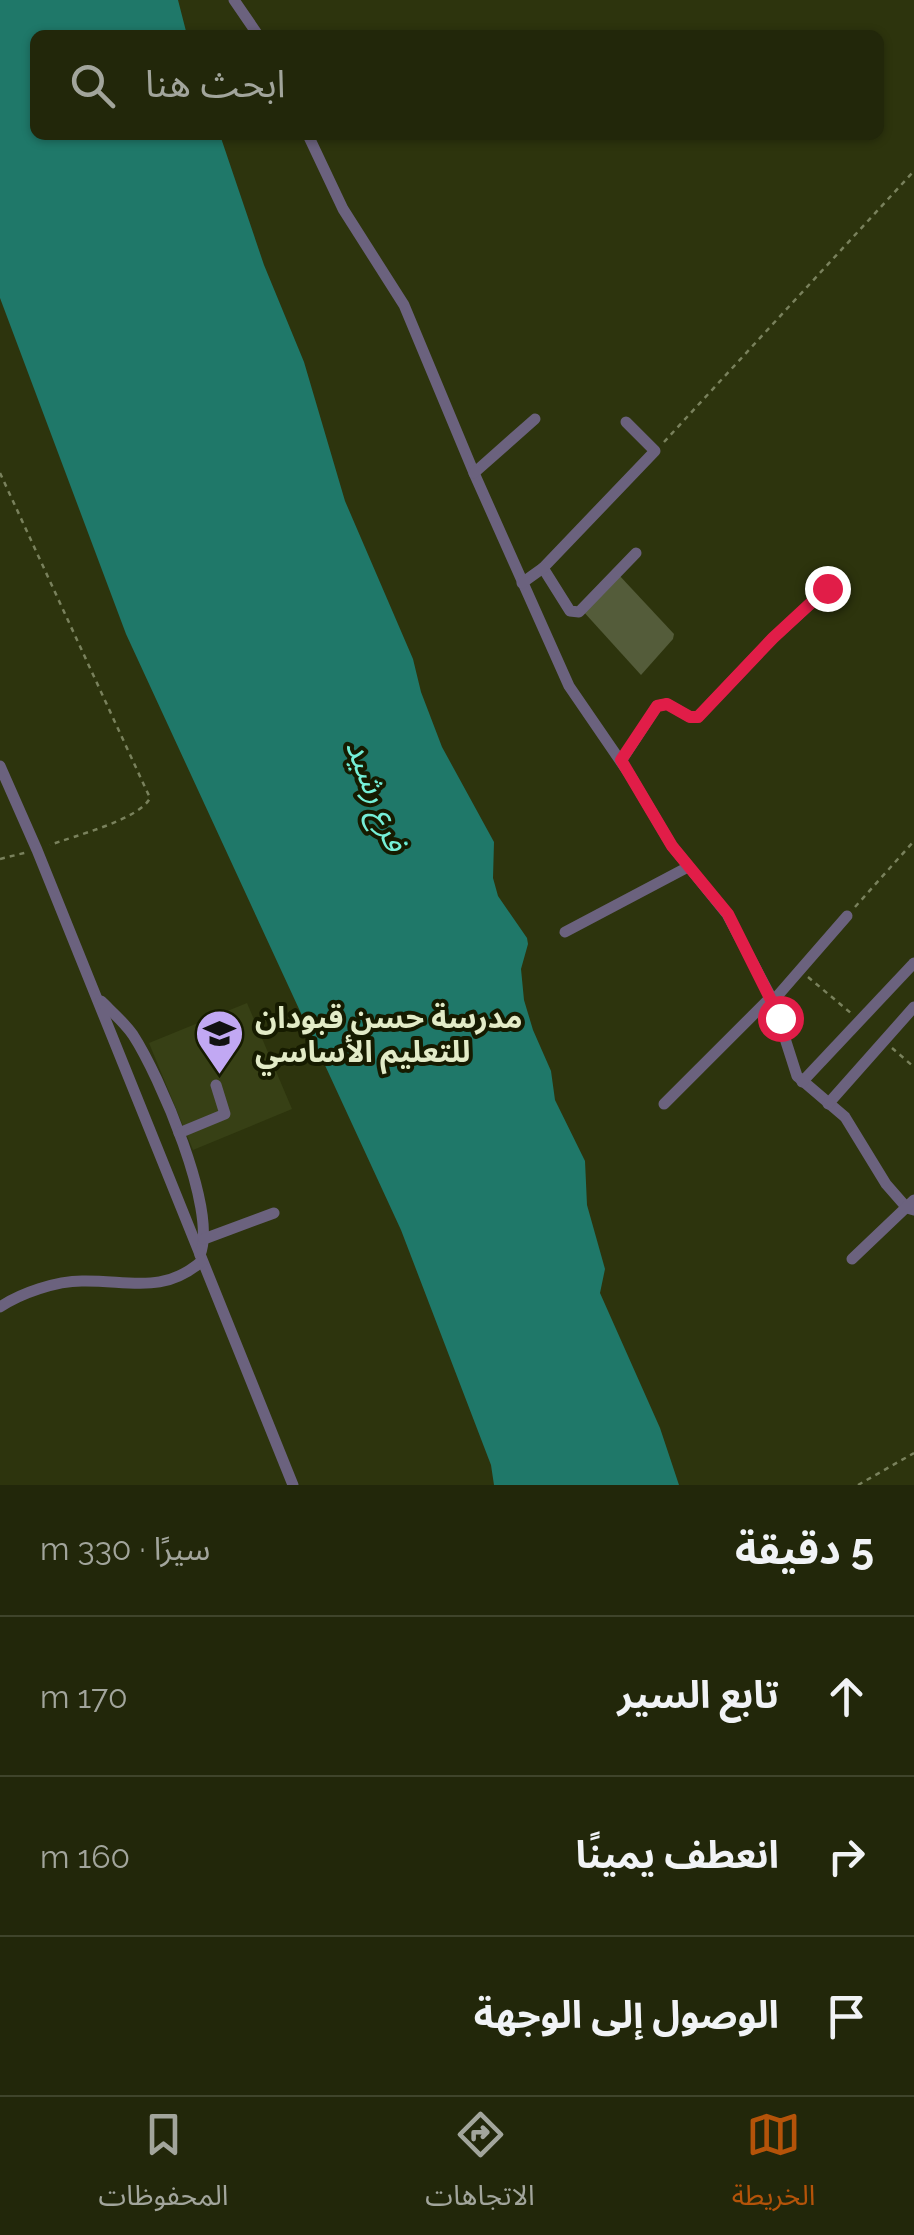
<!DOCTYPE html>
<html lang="ar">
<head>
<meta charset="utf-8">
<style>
  body { margin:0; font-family:Raleway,"Noto Sans Arabic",sans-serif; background:#2e3318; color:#f1f3f6; direction:rtl }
  .stop { position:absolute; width:30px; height:30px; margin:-22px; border:8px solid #e11d48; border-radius:50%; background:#fff }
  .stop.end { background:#e11d48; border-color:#fff; box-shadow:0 2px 10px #0008 }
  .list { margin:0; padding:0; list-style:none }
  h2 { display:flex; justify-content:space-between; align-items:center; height:130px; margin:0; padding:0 40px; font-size:42px }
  h2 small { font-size:32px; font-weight:400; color:#a2a59c }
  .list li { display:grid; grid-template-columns:65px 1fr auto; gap:30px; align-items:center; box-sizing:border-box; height:160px; padding:0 40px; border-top:2px solid #3f442b }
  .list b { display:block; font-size:38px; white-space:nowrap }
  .list em { font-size:32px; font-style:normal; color:#a2a59c }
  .icon { flex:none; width:55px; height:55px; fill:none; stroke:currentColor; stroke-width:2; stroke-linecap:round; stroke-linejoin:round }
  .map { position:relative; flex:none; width:914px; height:1485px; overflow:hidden; direction:ltr }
  .search { position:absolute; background:#22270a; box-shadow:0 2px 8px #0004; left:30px; right:30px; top:30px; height:110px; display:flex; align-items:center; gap:25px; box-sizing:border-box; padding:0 35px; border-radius:15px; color:#a2a59c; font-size:38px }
  .sheet { height:610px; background:#22270a }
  nav { display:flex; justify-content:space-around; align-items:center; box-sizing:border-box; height:140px; border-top:2px solid #3f442b; background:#22270a; font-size:28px; color:#a2a59c }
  nav a { display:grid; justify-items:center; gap:5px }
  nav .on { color:#b45309 }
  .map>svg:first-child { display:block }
  .built { fill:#374015 }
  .green { fill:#545c3a }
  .water { fill:#1f7869 }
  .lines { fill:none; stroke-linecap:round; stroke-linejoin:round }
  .path { stroke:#79815c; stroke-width:2.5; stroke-dasharray:5 5; stroke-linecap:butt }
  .minor { stroke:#6b627e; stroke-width:11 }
  .route { stroke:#e11d48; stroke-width:12 }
  .labels { text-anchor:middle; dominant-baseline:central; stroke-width:8; stroke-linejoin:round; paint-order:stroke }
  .poi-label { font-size:30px; font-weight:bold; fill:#e2ebc7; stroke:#161b00; text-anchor:start }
  .water-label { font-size:32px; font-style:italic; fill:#75efd7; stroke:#161b00 }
</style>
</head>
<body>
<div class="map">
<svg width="914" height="1485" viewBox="0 0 914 1485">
  <rect width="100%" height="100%" fill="#2d340d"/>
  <!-- built -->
  <polygon class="built" points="247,1003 292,1109 193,1150 149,1043"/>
  <!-- green -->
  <polygon class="green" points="618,574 674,634 673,639 641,675 582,610"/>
  <!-- water -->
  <polygon class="water" points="0,0 178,0 187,35 35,35 35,135 220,135 264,265 304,362 345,501 413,659 421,692 442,747 494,842 493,878 498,896 527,938 528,944 521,969 524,1000 533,1030 551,1071 555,1100 585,1161 587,1205 605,1269 600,1293 660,1428 679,1485 494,1485 491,1465 401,1230 126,634 0,298"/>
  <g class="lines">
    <!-- path -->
    <g class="path">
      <polyline points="664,442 914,171"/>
      <path d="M 0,473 L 150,798 C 139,820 73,836 50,845"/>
      <polyline points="0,859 28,852"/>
      <polyline points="855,907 914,841"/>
      <polyline points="808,977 852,1014"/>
      <polyline points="892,1048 914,1067"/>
      <polyline points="858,1485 914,1453"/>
    </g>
    <!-- minor -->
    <g class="minor">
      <polyline points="234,0 258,35"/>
      <polyline points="308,135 343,209 404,305 474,473 569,686 630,775 672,846 727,914 773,1001 797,1076 845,1117 886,1184 907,1208 914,1210"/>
      <polyline points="474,473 535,419"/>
      <polyline points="543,568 570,611 579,612 636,553"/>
      <polyline points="522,583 543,568 655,451 626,422"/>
      <polyline points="621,761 657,706 667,704 690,717 698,717 773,638 827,589"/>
      <polyline points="0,766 37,850 293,1485"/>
      <polyline points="565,932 688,867"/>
      <path d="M 101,1001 C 112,1012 124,1022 133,1035 C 159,1075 218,1210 200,1255"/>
      <polyline points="773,1001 847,916"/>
      <polyline points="802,1082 914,963"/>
      <polyline points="664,1104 771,997"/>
      <polyline points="828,1104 914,1007"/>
      <polyline points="179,1133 225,1114 216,1085"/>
      <polyline points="204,1239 274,1213"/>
      <polyline points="852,1259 914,1200"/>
      <path d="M 0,1307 C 21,1293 56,1281 82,1281 C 129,1280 163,1295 202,1261"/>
    </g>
  </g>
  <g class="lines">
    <!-- route -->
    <polyline class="route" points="780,1018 728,914 672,846 621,760 657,706 667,704 690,717 698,717 773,638 827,588"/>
  </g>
  <!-- icons -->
  <defs>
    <symbol id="school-pin" viewBox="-11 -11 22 30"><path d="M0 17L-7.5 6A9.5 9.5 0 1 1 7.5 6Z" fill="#c1a8f3" stroke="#161b00"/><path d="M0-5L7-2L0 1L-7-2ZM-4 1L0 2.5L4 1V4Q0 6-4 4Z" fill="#111"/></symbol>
  </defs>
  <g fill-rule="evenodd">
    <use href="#school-pin" x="192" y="1006" width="55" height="75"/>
  </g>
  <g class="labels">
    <!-- poi labels -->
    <g class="poi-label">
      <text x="255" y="1017">مدرسة حسن قبودان<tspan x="255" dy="34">للتعليم الأساسي</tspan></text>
    </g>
    <!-- water labels -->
    <g class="water-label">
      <text transform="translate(377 795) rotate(69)">فرع رشيد</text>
    </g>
  </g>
</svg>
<div class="stop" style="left:780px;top:1018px"></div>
<div class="stop end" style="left:827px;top:588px"></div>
<div class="search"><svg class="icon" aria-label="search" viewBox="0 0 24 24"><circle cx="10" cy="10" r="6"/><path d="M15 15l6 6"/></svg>ابحث هنا</div>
</div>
<section class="sheet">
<h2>5 دقيقة<small>سيرًا · 330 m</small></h2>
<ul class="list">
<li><svg class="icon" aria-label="ahead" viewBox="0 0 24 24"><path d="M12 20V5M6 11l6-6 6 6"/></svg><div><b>تابع السير</b></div><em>170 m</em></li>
<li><svg class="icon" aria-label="right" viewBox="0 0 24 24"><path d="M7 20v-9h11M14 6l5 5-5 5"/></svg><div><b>انعطف يمينًا</b></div><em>160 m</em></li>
<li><svg class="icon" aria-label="arrive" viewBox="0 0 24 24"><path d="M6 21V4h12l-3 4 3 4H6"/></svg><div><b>الوصول إلى الوجهة</b></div></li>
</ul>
</section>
<nav>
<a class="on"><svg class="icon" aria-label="map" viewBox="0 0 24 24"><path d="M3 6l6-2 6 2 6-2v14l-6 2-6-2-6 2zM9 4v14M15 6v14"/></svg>الخريطة</a>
<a><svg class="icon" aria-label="directions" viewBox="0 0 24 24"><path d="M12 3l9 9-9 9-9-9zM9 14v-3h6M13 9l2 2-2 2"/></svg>الاتجاهات</a>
<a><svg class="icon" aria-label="saved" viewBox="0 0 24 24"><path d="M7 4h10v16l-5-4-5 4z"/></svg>المحفوظات</a>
</nav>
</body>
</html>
